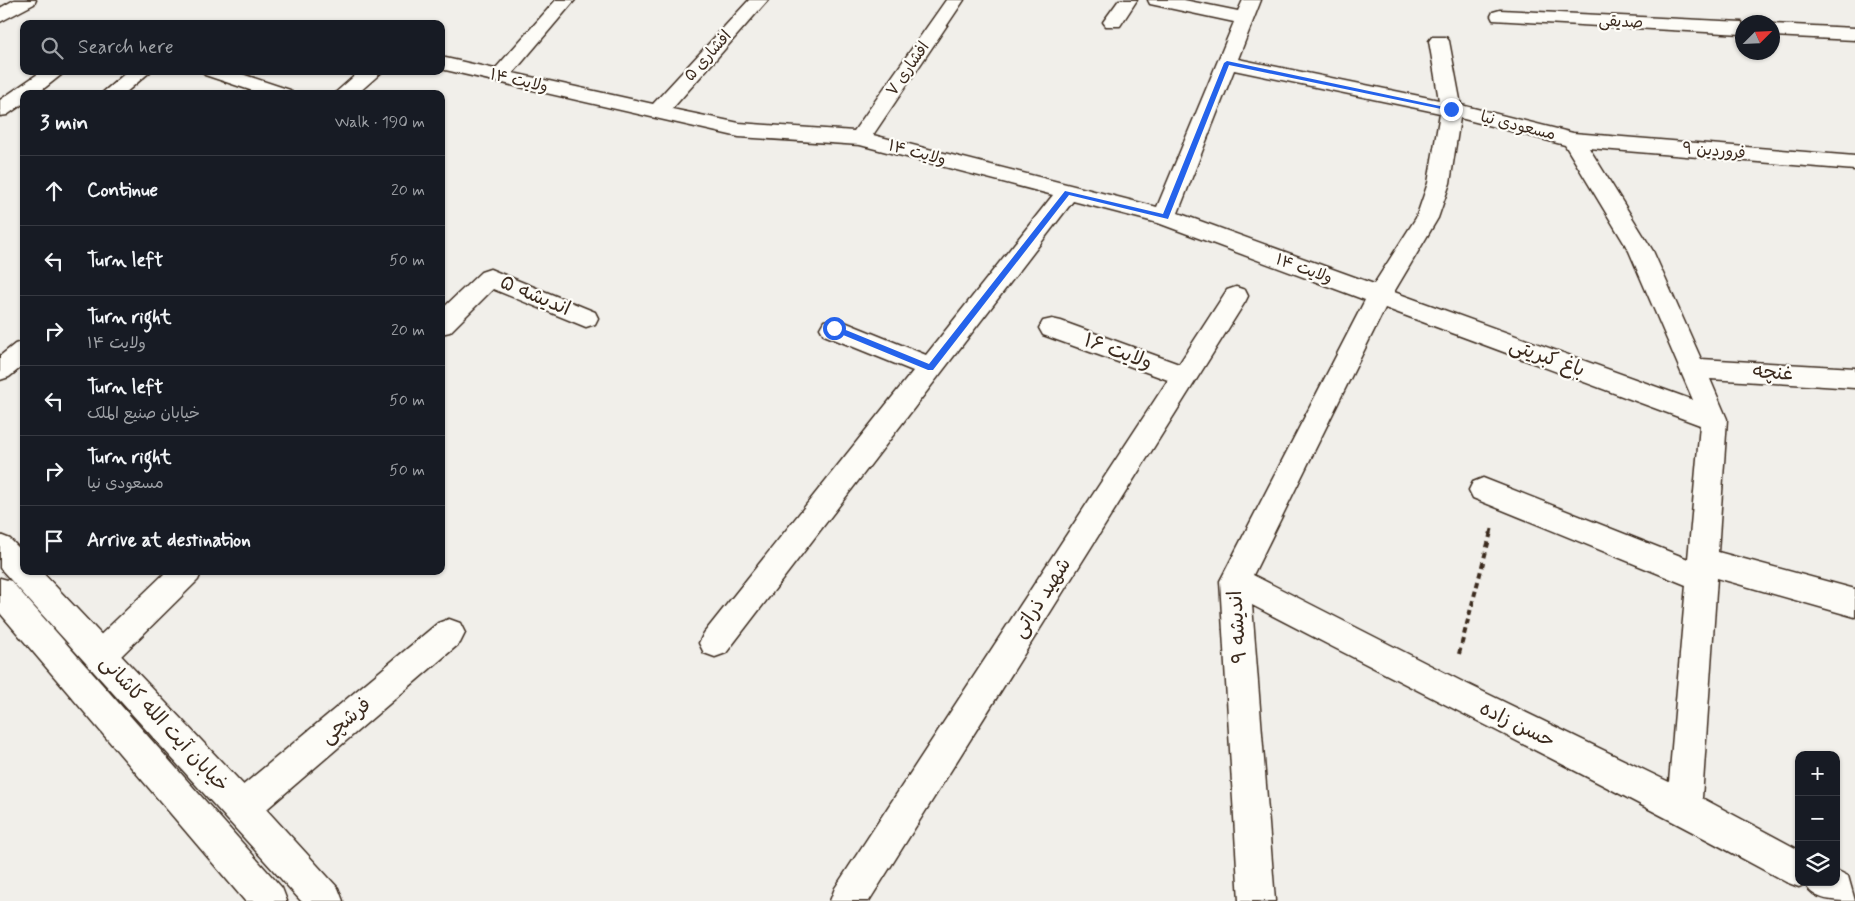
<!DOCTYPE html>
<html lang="en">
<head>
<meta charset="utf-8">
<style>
  body { margin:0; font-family:Mynerve,"Playpen Sans Arabic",sans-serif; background:#20242c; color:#f1f3f6 }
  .controls { position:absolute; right:15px; bottom:15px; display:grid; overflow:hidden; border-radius:10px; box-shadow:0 1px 4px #0004 }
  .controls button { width:45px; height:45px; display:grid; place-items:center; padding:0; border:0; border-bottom:1px solid #363941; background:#171b24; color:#f1f3f6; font:25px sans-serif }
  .compass { position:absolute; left:1735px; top:15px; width:45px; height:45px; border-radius:50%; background:#171b24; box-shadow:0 1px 4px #0004; rotate:66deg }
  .stop { position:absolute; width:15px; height:15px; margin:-11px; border:4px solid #2563eb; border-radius:50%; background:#fff }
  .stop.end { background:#2563eb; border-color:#fff; box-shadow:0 1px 5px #0008 }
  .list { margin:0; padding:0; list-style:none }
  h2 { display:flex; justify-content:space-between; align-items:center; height:65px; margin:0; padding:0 20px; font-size:21px }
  h2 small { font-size:16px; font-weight:400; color:#9ea1a6 }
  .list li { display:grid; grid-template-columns:32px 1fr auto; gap:15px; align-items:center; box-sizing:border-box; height:70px; padding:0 20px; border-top:1px solid #363941 }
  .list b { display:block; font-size:19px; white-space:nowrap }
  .list p { margin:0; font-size:16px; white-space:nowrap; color:#9ea1a6 }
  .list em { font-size:16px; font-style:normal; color:#9ea1a6 }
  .icon { flex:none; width:28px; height:28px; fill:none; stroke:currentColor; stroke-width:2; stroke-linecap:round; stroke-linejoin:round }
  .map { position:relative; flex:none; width:1855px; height:901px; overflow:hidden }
  .search { position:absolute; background:#171b24; box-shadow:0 1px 4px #0004; left:20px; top:20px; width:425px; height:55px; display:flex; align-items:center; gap:12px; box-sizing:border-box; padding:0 18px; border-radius:10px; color:#9ea1a6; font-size:19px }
  .panel { position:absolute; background:#171b24; box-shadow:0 1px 4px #0004; left:20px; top:90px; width:425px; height:485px; border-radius:10px }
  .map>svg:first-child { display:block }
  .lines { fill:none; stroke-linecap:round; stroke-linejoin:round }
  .minor-casing { stroke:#3b2a1e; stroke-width:3 }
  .major-casing { stroke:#3b2a1e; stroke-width:3 }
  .path-far1 { stroke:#3b2a1e; stroke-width:3; stroke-dasharray:5 4; stroke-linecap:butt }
  .path { stroke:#3b2a1e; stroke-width:4; stroke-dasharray:5.5 4.5; stroke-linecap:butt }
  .minor { fill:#fdfcf7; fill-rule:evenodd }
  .major { fill:#fdfcf7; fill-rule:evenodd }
  .route { fill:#2563eb }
  .labels { text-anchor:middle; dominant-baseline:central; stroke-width:4.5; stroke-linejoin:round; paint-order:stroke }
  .far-street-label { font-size:16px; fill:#3b2a1e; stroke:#fdfcf7 }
  .street-label { font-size:20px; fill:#3b2a1e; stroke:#fdfcf7 }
</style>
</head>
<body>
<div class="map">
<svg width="1855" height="901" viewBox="0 0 1855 901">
  <rect width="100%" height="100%" fill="#f1efea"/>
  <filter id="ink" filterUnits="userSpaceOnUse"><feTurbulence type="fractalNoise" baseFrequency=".02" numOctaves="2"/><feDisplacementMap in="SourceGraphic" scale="10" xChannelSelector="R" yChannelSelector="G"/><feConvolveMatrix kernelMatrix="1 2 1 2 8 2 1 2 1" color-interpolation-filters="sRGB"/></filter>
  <g filter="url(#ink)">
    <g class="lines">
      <defs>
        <g id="minor">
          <polygon points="14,0 36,0 34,4 0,22 0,8"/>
          <path d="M 556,0 L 575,0 L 513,73 L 653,104 L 749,0 L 768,0 L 672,109 L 739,123 L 854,131 L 946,0 L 964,0 L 873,135 L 1157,207 L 1234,22 L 1150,4 L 1148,0 L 1184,0 L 1238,11 L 1243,0 L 1261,0 L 1238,59 L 1439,100 L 1429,41 L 1432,37 L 1446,37 L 1449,41 L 1461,105 L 1573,133 L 1855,156 L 1855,170 L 1589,148 L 1653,251 L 1701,359 L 1855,368 L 1855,388 L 1710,379 L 1727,419 L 1718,552 L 1855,589 L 1855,617 L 1717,578 L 1702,798 L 1799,850 L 1799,882 L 1836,882 L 1836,870 L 1848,876 L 1855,901 C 1834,901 1814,901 1805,884 L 1799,887 L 1786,882 C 1610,786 1430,698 1252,605 L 1275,901 L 1239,901 L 1220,581 L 1365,300 L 1158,223 L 1073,201 L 726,653 L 715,657 L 704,653 L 699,643 L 704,633 L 913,371 L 824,335 L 820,328 L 824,321 L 833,319 L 842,321 L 926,355 L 1053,195 L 860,145 L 739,137 L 441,69 L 441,57 L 495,69 ZM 1234,70 L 1440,113 L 1428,183 L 1416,218 L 1374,284 L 1178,213 ZM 1460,118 L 1565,145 L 1629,251 L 1693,400 L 1394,292 L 1438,218 L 1450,183 ZM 1385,308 L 1700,425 L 1688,559 L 1483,478 L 1473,482 L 1469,490 L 1473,498 L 1686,585 L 1669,782 L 1461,681 L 1253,575 Z"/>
          <polygon points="1119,0 1137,0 1120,26 1106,26 1103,22"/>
          <polygon points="1500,10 1742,22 1742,34 1493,20 1491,16 1493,12"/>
          <polygon points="1772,24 1855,28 1855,40 1772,36"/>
          <polygon points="42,71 66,71 37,94 24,94 24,103 7,115 0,116 0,100"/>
          <polygon points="128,71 151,71 124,94 101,94"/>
          <polygon points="202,71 233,71 290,90 293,94 262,94 205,75"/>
          <polygon points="360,71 383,71 357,94 334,94"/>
          <polygon points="490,269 595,312 598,318 595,324 586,327 493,289 450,332 441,334 441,310 481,272"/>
          <polygon points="1236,287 1245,290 1248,296 1245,302 869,901 830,901 835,888 1168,380 1043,335 1039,328 1043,321 1052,319 1061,321 1179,364 1227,290"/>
          <polygon points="24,341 24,365 9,377 0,380 0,356 15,344"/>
          <polygon points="167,571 202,571 198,580 112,665 101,670 90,665 85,655 90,645"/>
          <polygon points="449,619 460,623 465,633 460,643 254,820 242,825 230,820 225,808 230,796 438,623"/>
        </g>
        <g id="major">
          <polygon points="0,535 10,539 24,553 24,571 41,571 254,796 338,888 343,901 301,901 0,568"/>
          <polygon points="0,578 11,581 282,888 287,901 245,901 0,613"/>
        </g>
      </defs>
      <!-- minor casing -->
      <use href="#minor" class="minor-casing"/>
      <!-- major casing -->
      <use href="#major" class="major-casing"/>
      <!-- path-far1 -->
      <polyline class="path-far1" points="1491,533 1492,529"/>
      <!-- path -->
      <polyline class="path" points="1459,654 1491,532"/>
      <!-- minor -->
      <use href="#minor" class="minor"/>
      <!-- major -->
      <use href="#major" class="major"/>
    </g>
  </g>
  <!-- route -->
  <polygon class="route" points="1227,61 1454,109 1451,111 1229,65 1168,219 1069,195 933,370 928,370 831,330 831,326 836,326 929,364 1065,191 1163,214 1224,63"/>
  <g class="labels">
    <!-- far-street labels -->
    <g class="far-street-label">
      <text transform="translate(1621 22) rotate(3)">صدیقی</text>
      <text transform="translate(708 56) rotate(-48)">افشاری ۵</text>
      <text transform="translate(908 69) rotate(-55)">افشاری ۷</text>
      <text transform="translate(519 81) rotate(13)">ولایت ۱۴</text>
      <text transform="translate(1518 126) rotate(14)">مسعودی نیا</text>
      <text transform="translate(1714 151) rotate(5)">فروردین ۹</text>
      <text transform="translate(917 153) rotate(15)">ولایت ۱۴</text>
      <text transform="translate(1304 269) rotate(20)">ولایت ۱۴</text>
    </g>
    <!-- street labels -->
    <g class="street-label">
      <text transform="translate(535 296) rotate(23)">اندیشه ۵</text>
      <text transform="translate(1118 352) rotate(20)">ولایت ۱۶</text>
      <text transform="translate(1547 358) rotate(20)">باغ کبریتی</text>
      <text transform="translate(1773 373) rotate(4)">غنچه</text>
      <text transform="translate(1042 598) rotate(-57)">شهید ذراتی</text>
      <text transform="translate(1238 627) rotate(-94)">اندیشه ۹</text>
      <text transform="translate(346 721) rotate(-40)">فرشچی</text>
      <text transform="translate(164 724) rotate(47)">خیابان آیت الله کاشانی</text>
      <text transform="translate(1517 725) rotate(26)">حسن زاده</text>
    </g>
  </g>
</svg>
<div class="controls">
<button>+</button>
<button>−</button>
<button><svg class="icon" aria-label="layers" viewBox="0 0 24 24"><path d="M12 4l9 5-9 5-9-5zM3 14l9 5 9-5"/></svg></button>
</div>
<svg class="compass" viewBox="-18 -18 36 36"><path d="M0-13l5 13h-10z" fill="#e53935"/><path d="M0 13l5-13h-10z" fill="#9ea1a6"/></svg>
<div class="stop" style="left:834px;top:328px"></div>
<div class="stop end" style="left:1451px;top:109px"></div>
<div class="search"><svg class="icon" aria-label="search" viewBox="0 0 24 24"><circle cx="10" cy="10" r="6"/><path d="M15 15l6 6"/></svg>Search here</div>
<section class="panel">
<h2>3 min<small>Walk · 190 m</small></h2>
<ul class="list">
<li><svg class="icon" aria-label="ahead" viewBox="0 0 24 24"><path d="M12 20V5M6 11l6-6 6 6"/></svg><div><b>Continue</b></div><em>20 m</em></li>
<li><svg class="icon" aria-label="left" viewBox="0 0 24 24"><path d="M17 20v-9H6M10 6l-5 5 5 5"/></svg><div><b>Turn left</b></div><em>50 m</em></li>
<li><svg class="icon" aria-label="right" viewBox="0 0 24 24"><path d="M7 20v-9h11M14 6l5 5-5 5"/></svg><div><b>Turn right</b><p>ولایت ۱۴</p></div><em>20 m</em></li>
<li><svg class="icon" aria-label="left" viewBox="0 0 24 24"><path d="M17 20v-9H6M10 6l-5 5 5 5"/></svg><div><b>Turn left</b><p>خیابان صنیع الملک</p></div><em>50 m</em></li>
<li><svg class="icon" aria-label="right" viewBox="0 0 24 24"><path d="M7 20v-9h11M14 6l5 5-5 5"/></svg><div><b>Turn right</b><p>مسعودی نیا</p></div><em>50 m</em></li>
<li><svg class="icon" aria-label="arrive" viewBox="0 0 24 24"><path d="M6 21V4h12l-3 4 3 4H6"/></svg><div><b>Arrive at destination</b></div></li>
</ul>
</section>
</div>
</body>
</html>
